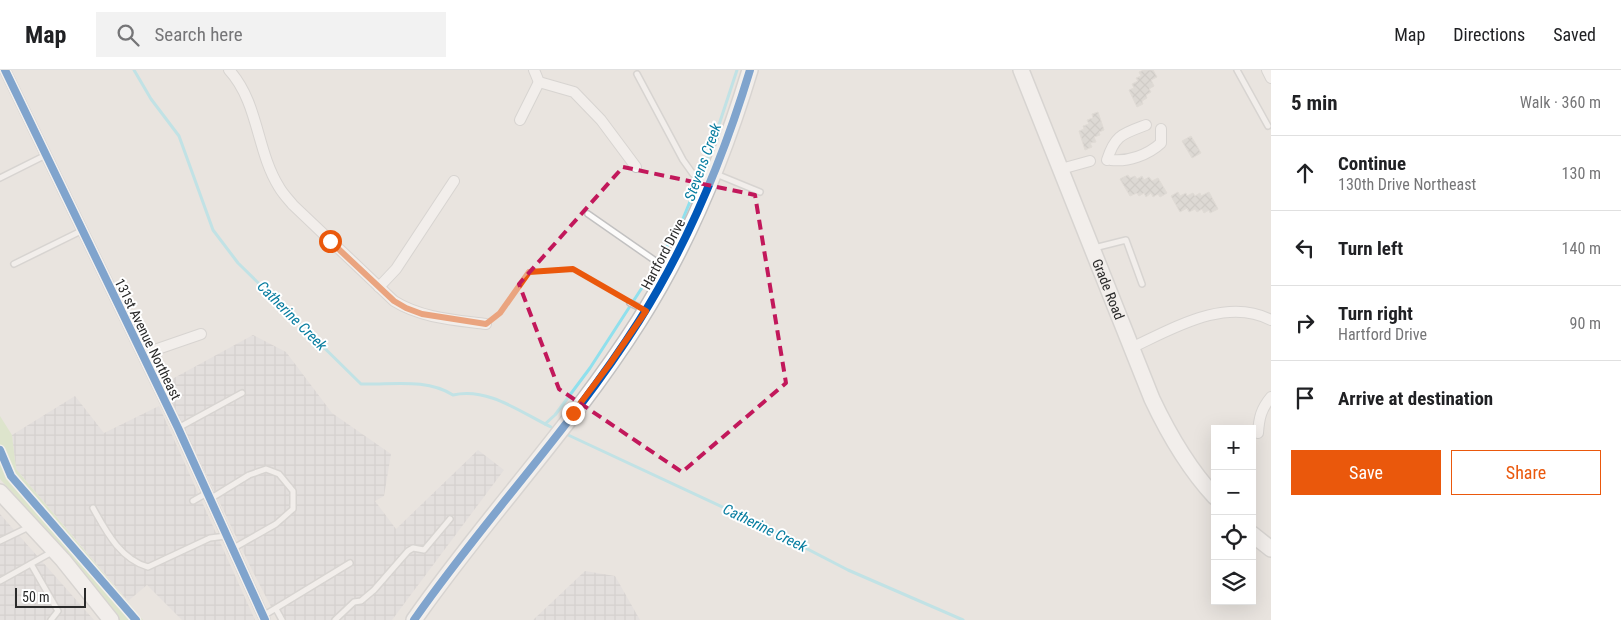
<!DOCTYPE html>
<html lang="en">
<head>
<meta charset="utf-8">
<style>
  body { margin:0; font-family:"Roboto Condensed",sans-serif; background:#f2f2f2; color:#202124 }
  .controls { position:absolute; right:15px; bottom:15px; display:grid; overflow:hidden; border-radius:0px; box-shadow:0 5px 20px #0002 }
  .controls button { width:45px; height:45px; display:grid; place-items:center; padding:0; border:0; border-bottom:1px solid #e0e0e0; background:#fff; color:#202124; font:25px sans-serif }
  .scale { position:absolute; left:15px; bottom:12px; width:71px; box-sizing:border-box; padding-left:5px; border:2px solid #2a2a2a; border-top:0; font-size:14px; line-height:18px; white-space:nowrap; color:#2a2a2a; -webkit-text-stroke:4px #fff; paint-order:stroke }
  .stop { position:absolute; width:15px; height:15px; margin:-11px; border:4px solid #ea580c; border-radius:50%; background:#fff }
  .stop.end { background:#ea580c; border-color:#fff; box-shadow:0 1px 5px #0008 }
  .list { margin:0; padding:0; list-style:none }
  h2 { display:flex; justify-content:space-between; align-items:center; height:65px; margin:0; padding:0 20px; font-size:21px }
  h2 small { font-size:16px; font-weight:400; color:#757577 }
  .list li { display:grid; grid-template-columns:32px 1fr auto; gap:15px; align-items:center; box-sizing:border-box; height:75px; padding:0 20px; border-top:1px solid #e0e0e0 }
  .list b { display:block; font-size:19px; white-space:nowrap }
  .list p { margin:0; font-size:16px; white-space:nowrap; color:#757577 }
  .list em { font-size:16px; font-style:normal; color:#757577 }
  .actions { display:flex; gap:10px; padding:15px 20px }
  .actions a { flex:1; padding:11px 0; border:1px solid #ea580c; border-radius:0px; text-align:center; font-size:18px; color:#ea580c }
  .actions .main { background:#ea580c; color:#fff }
  .icon { flex:none; width:28px; height:28px; fill:none; stroke:currentColor; stroke-width:2; stroke-linecap:round; stroke-linejoin:round }
  .map { position:relative; flex:none; width:1271px; height:550px; overflow:hidden }
  header { display:flex; align-items:center; gap:30px; box-sizing:border-box; height:70px; padding:0 25px; background:#fff; border-bottom:1px solid #e0e0e0 }
  header strong { font-size:24px }
  nav { display:flex; gap:28px; margin-inline-start:auto; font-size:18px }
  .search { width:350px; height:45px; background:#f2f2f2; display:flex; align-items:center; gap:12px; box-sizing:border-box; padding:0 18px; border-radius:0px; color:#757577; font-size:19px }
  main { display:flex }
  aside { flex:1; background:#fff }
  .map>svg:first-child { display:block }
  .industrial { fill:url(#industrial-grid) }
  .park { fill:#cfe5b7 }
  .lines { fill:none; stroke-linecap:round; stroke-linejoin:round }
  .stream { stroke:#90e0ed; stroke-width:3 }
  .building { fill:url(#building-cross-hatch); stroke:#d4d0cb }
  .lane-casing { stroke:#c2c1c1; stroke-width:8 }
  .street-casing { stroke:#c2c1c1; stroke-width:12 }
  .secondary-casing { stroke:#c2c1c1; stroke-width:18 }
  .path { stroke:#c6c6c5; stroke-width:2; stroke-dasharray:4 2.5; stroke-linecap:butt }
  .lane { stroke:#fcfbfa; stroke-width:5 }
  .street { stroke:#fcfbfa; stroke-width:10 }
  .secondary { stroke:#fcfbfa; stroke-width:15 }
  .cycleway-casing { stroke:#fff; stroke-width:11 }
  .cycleway { stroke:#0057b8; stroke-width:8 }
  .route { stroke:#ea580c; stroke-width:6 }
  .marked { fill:none; stroke:#c2185b; stroke-width:4; stroke-dasharray:10 6; stroke-linejoin:round }
  .labels { text-anchor:middle; dominant-baseline:central; stroke-width:4; stroke-linejoin:round; paint-order:stroke }
  .street-label { font-size:14px; fill:#2a2a2a; stroke:#fff }
  .water-label { font-size:15px; font-style:italic; fill:#087da0; stroke:#fff }
</style>
</head>
<body>
<header>
<strong>Map</strong>
<div class="search"><svg class="icon" aria-label="search" viewBox="0 0 24 24"><circle cx="10" cy="10" r="6"/><path d="M15 15l6 6"/></svg>Search here</div>
<nav><a>Map</a><a>Directions</a><a>Saved</a></nav>
</header>
<main>
<div class="map">
<svg width="1271" height="550" viewBox="0 0 1271 550">
  <defs>
    <pattern id="industrial-grid" width="8" height="8" patternUnits="userSpaceOnUse" patternTransform="scale(1.25)"><rect width="8" height="8" fill="#dcd9db"/><path d="M0 4h8M4 0v8" fill="none" stroke="#bdbabc"/></pattern>
    <pattern id="building-cross-hatch" width="8" height="8" patternUnits="userSpaceOnUse" patternTransform="scale(1.25)"><rect width="8" height="8" fill="#cfccc8"/><path d="M0 0l8 8M0 8l8-8" fill="none" stroke="#b2afac"/></pattern>
  </defs>
  <rect width="100%" height="100%" fill="#e9e4df"/>
  <!-- industrial -->
  <g class="industrial">
    <polygon points="253,265 286,282 332,343 391,384 384,426 375,431 396,459 478,380 504,400 392,550 278,550 252,500 163,314"/>
    <polygon points="75,326 104,363 159,336 255,550 182,550 147,515 128,531 16,399 12,365"/>
    <polygon points="0,444 94,550 0,550"/>
    <polygon points="585,501 615,506 640,550 533,550"/>
  </g>
  <!-- park -->
  <polygon class="park" points="0,346 12,365 16,399 143,550 116,550 69,484 0,409"/>
  <g class="lines">
    <!-- stream -->
    <g class="stream">
      <path d="M 134,0 L 151,29 L 179,66 L 213,160 L 238,193 L 361,314 C 392,315 426,308 453,325 C 488,317 520,342 551,357"/>
      <polyline points="545,354 555,345 590,298 647,210 682,151 708,88 737,0"/>
      <polyline points="566,364 761,455 848,500 963,550"/>
    </g>
  </g>
  <!-- building -->
  <g class="building">
    <polygon points="1144,0 1153,0 1157,7 1151,10 1154,16 1149,19 1151,22 1146,25 1147,28 1142,31 1143,34 1137,37 1129,20 1134,18 1132,14 1138,11 1136,8 1141,6 1139,2"/>
    <polygon points="1098,42 1104,60 1099,62 1100,65 1094,67 1096,72 1090,73 1092,77 1085,80 1079,61 1084,59 1083,56 1089,54 1087,50 1093,48 1092,44"/>
    <polygon points="1191,66 1201,83 1192,88 1182,71"/>
    <polygon points="1128,105 1130,108 1135,106 1137,109 1142,106 1144,110 1149,107 1152,111 1158,108 1167,123 1160,127 1158,124 1153,127 1151,123 1146,127 1144,123 1139,126 1137,123 1130,126 1120,109"/>
    <polygon points="1178,122 1180,126 1186,123 1187,126 1193,123 1195,126 1200,123 1201,126 1209,122 1218,139 1210,143 1209,140 1204,143 1202,139 1197,142 1195,139 1189,142 1187,138 1180,142 1171,126"/>
  </g>
  <g class="lines">
    <defs>
      <g id="lane">
        <polyline points="1237,0 1268,56"/>
        <polyline points="637,4 683,90 693,104 709,112"/>
        <polyline points="716,104 760,122"/>
        <polyline points="0,108 46,85"/>
        <polyline points="588,144 667,199"/>
        <polyline points="1094,178 1126,170 1142,214"/>
        <polyline points="14,194 81,161"/>
        <polyline points="630,233 643,239"/>
        <polyline points="178,358 242,323"/>
        <polyline points="210,429 249,405 266,399 279,404 293,421 293,439 276,454 232,479"/>
        <polyline points="193,431 207,423"/>
        <path d="M 93,438 C 106,461 120,489 148,497 L 210,468 L 226,466"/>
        <polyline points="0,471 29,457"/>
        <polyline points="31,494 58,541 51,550"/>
        <polyline points="0,511 52,482"/>
        <polyline points="276,539 282,550"/>
        <polyline points="263,546 350,493"/>
        <polyline points="335,550 354,532 361,531 374,520 408,481 413,478 424,480 450,449"/>
      </g>
      <g id="street">
        <polyline points="5,0 178,358 265,550"/>
        <path d="M 229,0 C 259,33 256,80 279,117 C 283,124 288,129 293,135 L 394,231 C 421,248 455,250 486,254"/>
        <polyline points="534,0 539,12 574,22 601,50 636,97"/>
        <polyline points="1267,0 1271,8"/>
        <polyline points="520,50 539,12"/>
        <path d="M 1107,90 C 1115,65 1122,64 1146,55"/>
        <path d="M 1111,90 C 1128,92 1148,85 1161,73 L 1161,59"/>
        <polyline points="1061,99 1090,91"/>
        <polyline points="379,217 396,199 454,111"/>
        <path d="M 1131,278 C 1172,259 1226,226 1271,250"/>
        <polyline points="143,284 201,264"/>
        <path d="M 1258,363 C 1259,348 1261,339 1271,327"/>
      </g>
      <g id="secondary">
        <path id="s1" d="M 1021,0 L 1152,329 C 1169,365 1188,398 1215,427"/>
        <polyline points="0,422 63,490 111,550"/>
        <polyline points="1252,464 1271,479"/>
        <path d="M 414,550 C 485,448 572,357 639,251 C 689,172 723,89 750,0"/>
      </g>
    </defs>
    <!-- lane casing -->
    <use href="#lane" class="lane-casing"/>
    <!-- street casing -->
    <use href="#street" class="street-casing"/>
    <!-- secondary casing -->
    <use href="#secondary" class="secondary-casing"/>
    <!-- path -->
    <polyline class="path" points="495,249 506,236 523,208 533,201 573,199 625,230"/>
    <!-- lane -->
    <use href="#lane" class="lane"/>
    <!-- street -->
    <use href="#street" class="street"/>
    <!-- secondary -->
    <use href="#secondary" class="secondary"/>
    <defs>
      <g id="cycleway">
        <polyline points="5,0 178,358 265,550"/>
        <polyline points="0,380 11,406 136,550"/>
        <path d="M 414,550 C 485,448 572,357 639,251 C 689,172 723,89 750,0"/>
      </g>
    </defs>
    <!-- cycleway casing -->
    <use href="#cycleway" class="cycleway-casing"/>
    <!-- cycleway -->
    <use href="#cycleway" class="cycleway"/>
  </g>
  <g class="lines">
    <!-- route -->
    <polyline class="route" points="330,171 394,231 406,238 422,244 486,254 500,243 529,202 573,199 646,241 609,295 573,343"/>
  </g>
  <!-- marked area -->
  <path d="M0 0H1271V550H0ZM 623,97 L 755,125 L 786,313 L 682,402 L 559,319 L 519,214 Z" fill="#e9e4df" fill-opacity=".55" fill-rule="evenodd"/>
  <path class="marked" d="M 623,97 L 755,125 L 786,313 L 682,402 L 559,319 L 519,214 Z"/>
  <g class="labels">
    <!-- street labels -->
    <g class="street-label">
      <text transform="translate(663 184) rotate(-62)">Hartford Drive</text>
      <text stroke="none"><textPath href="#s1" startOffset="236">Grade Road</textPath></text>
      <text transform="translate(148 269) rotate(64)">131st Avenue Northeast</text>
    </g>
    <!-- water labels -->
    <g class="water-label">
      <text transform="translate(703 92) rotate(-70)">Stevens Creek</text>
      <text transform="translate(292 246) rotate(45)">Catherine Creek</text>
      <text transform="translate(765 458) rotate(26)">Catherine Creek</text>
    </g>
  </g>
</svg>
<div class="controls">
<button>+</button>
<button>−</button>
<button><svg class="icon" aria-label="locate" viewBox="0 0 24 24"><circle cx="12" cy="12" r="6"/><path d="M12 2v4M12 18v4M2 12h4M18 12h4"/></svg></button>
<button><svg class="icon" aria-label="layers" viewBox="0 0 24 24"><path d="M12 4l9 5-9 5-9-5zM3 14l9 5 9-5"/></svg></button>
</div>
<div class="scale">50 m</div>
<div class="stop" style="left:330px;top:171px"></div>
<div class="stop end" style="left:573px;top:343px"></div>
</div>
<aside>
<h2>5 min<small>Walk · 360 m</small></h2>
<ul class="list">
<li><svg class="icon" aria-label="ahead" viewBox="0 0 24 24"><path d="M12 20V5M6 11l6-6 6 6"/></svg><div><b>Continue</b><p>130th Drive Northeast</p></div><em>130 m</em></li>
<li><svg class="icon" aria-label="left" viewBox="0 0 24 24"><path d="M17 20v-9H6M10 6l-5 5 5 5"/></svg><div><b>Turn left</b></div><em>140 m</em></li>
<li><svg class="icon" aria-label="right" viewBox="0 0 24 24"><path d="M7 20v-9h11M14 6l5 5-5 5"/></svg><div><b>Turn right</b><p>Hartford Drive</p></div><em>90 m</em></li>
<li><svg class="icon" aria-label="arrive" viewBox="0 0 24 24"><path d="M6 21V4h12l-3 4 3 4H6"/></svg><div><b>Arrive at destination</b></div></li>
</ul>
<div class="actions"><a class="main">Save</a><a>Share</a></div>
</aside>
</main>
</body>
</html>
